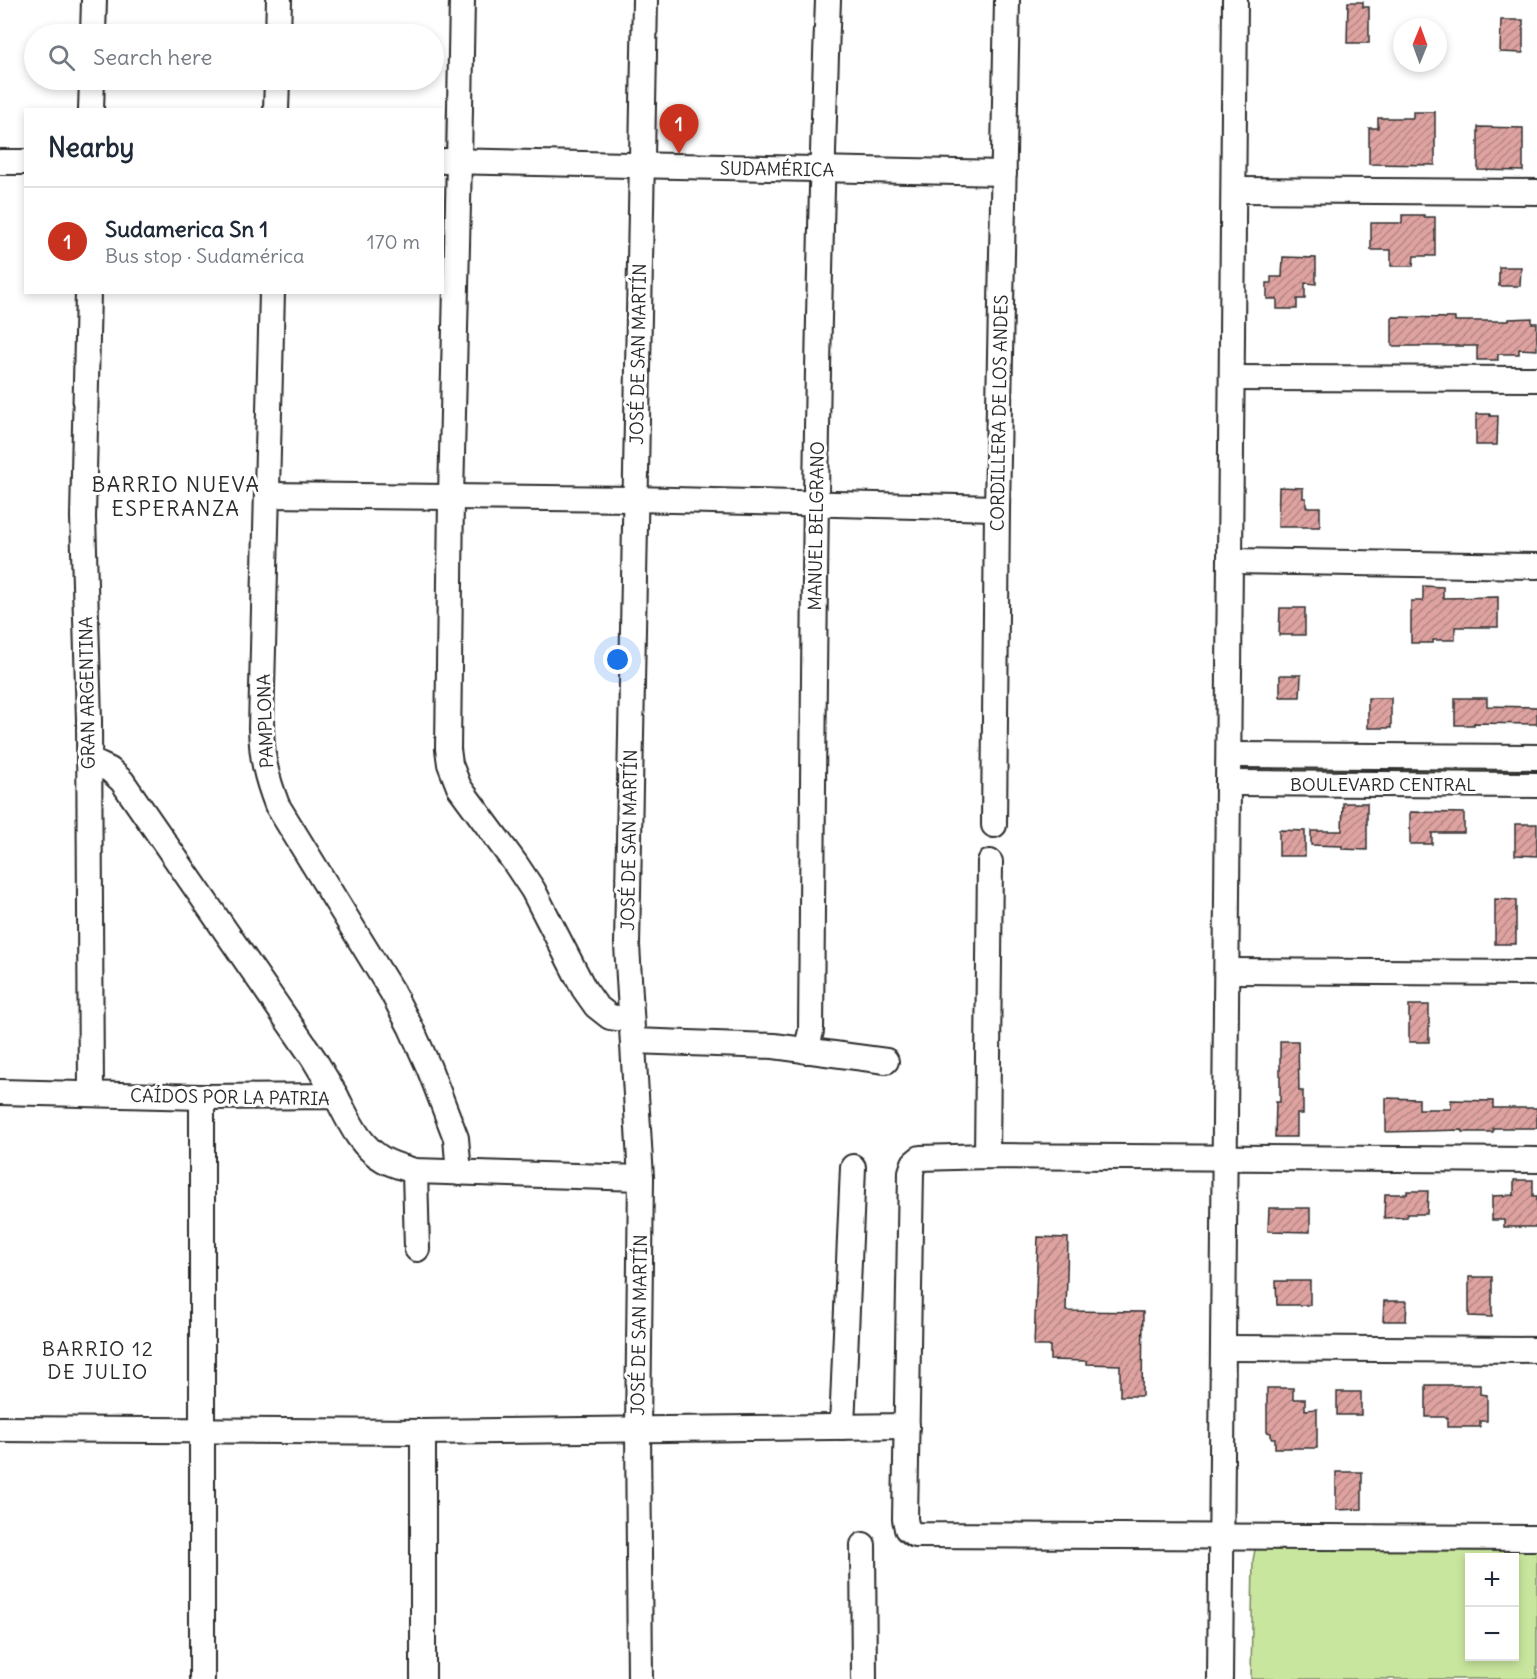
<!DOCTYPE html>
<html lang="en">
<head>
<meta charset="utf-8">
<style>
  body { margin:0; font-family:Delius,sans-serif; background:#f6f6f7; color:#1f2937 }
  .controls { position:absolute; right:18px; bottom:18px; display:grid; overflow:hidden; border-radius:0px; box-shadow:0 3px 9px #0003 }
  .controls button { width:54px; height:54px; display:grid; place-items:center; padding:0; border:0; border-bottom:2px solid #e0e1e3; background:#fff; color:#1f2937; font:30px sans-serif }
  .compass { position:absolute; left:1393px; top:18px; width:54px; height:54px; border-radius:50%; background:#fff; box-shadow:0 3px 9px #0003; rotate:1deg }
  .you { position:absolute; left:618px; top:660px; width:21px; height:21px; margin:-15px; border:4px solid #fff; border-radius:50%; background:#1a73e8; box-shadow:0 0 0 9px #1a73e833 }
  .badge { display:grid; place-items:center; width:39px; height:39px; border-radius:50%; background:#c8321e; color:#fff; font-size:20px; font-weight:700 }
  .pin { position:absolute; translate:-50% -50px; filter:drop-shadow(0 2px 3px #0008) }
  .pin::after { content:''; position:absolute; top:32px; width:21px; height:18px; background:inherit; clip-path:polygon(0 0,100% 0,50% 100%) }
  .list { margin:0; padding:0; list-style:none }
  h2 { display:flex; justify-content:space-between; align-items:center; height:78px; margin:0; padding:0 24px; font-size:26px }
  h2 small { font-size:20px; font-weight:400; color:#747a83 }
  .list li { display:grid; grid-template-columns:39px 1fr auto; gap:18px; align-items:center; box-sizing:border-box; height:108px; padding:0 24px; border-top:2px solid #e0e1e3 }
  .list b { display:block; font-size:22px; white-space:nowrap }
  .list p { margin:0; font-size:20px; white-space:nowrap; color:#747a83 }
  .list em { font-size:20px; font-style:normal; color:#747a83 }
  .icon { flex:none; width:33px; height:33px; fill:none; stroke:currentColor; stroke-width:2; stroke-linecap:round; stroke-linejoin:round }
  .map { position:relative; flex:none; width:1537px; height:1679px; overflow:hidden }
  .search { position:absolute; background:#fff; box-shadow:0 3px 9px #0003; left:24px; top:24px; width:420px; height:66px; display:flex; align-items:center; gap:15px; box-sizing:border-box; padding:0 21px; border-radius:33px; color:#747a83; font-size:22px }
  .panel { position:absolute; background:#fff; box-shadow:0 3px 9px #0003; left:24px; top:108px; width:420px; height:186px; border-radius:0px }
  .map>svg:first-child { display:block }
  .green { fill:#c9e69e; stroke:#7a8864; stroke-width:1.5; fill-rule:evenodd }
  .building { fill:url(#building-hatch); stroke:#2b2b2b; stroke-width:1.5 }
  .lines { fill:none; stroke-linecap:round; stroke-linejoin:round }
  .minor-casing { stroke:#2b2b2b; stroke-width:28 }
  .minor { stroke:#fff; stroke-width:24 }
  .labels { text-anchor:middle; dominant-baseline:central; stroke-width:6; stroke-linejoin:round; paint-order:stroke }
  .street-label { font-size:18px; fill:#2b2b2b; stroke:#fff }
  .neighbourhood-label { font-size:20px; letter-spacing:1.5px; fill:#2b2b2b; stroke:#fff }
  .quarter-label { font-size:21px; letter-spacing:1.5px; fill:#2b2b2b; stroke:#fff }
</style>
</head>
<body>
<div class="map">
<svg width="1537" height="1679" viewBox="0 0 1537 1679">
  <defs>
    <pattern id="building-hatch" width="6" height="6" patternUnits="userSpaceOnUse" patternTransform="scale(1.5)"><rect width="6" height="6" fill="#dea3a1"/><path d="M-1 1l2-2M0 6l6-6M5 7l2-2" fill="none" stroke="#b48583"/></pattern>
  </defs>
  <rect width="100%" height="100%" fill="#fff"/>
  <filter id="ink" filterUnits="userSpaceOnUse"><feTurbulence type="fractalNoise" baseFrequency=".0167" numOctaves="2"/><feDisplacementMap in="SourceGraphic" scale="12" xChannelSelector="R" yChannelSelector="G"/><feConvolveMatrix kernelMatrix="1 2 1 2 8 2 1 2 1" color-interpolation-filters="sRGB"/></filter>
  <g filter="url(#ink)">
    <!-- green -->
    <g class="green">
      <polygon points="1273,766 1537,767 1537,775 1274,772 1272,768"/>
      <path d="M 1537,1545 L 1537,1679 L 1251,1679 L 1253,1560 L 1255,1550 L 1261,1546 ZM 1470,1558 L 1514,1558 L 1514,1656 L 1470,1656 Z"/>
    </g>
    <!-- building -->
    <g class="building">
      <polygon points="1348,2 1363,2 1363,7 1369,7 1369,43 1347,43"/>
      <polygon points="1501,20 1523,20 1523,53 1500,52"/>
      <polygon points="1413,112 1435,112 1435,165 1369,164 1369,128 1378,128 1378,118 1413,118"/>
      <polygon points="1478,127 1523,128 1523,171 1478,170"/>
      <polygon points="1402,215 1424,215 1424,217 1435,217 1435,256 1414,256 1413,266 1391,266 1391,250 1371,250 1371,223 1402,223"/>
      <polygon points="1283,257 1316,258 1316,284 1305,283 1305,299 1297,299 1297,309 1277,309 1277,299 1267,299 1267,283 1271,283 1271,277 1282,277"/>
      <polygon points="1499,267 1521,267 1520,286 1499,286"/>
      <polygon points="1392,317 1455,318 1455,321 1509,321 1509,319 1532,318 1532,323 1537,323 1537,350 1519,349 1519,354 1498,354 1498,360 1477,360 1477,346 1392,346"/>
      <polygon points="1476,414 1490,414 1490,416 1498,416 1497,445 1476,445"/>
      <polygon points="1279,487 1303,488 1303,498 1306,498 1306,507 1320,507 1320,527 1278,527"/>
      <polygon points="1423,586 1443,587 1443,598 1498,597 1498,627 1455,627 1455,640 1433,640 1433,643 1411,643 1411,601 1423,601"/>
      <polygon points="1280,608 1305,608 1305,635 1279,635"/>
      <polygon points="1280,675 1301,675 1300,697 1280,697"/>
      <rect x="1368" y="698" width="23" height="30"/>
      <polygon points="1455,698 1487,698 1487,706 1537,707 1537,724 1474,723 1474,725 1455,725"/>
      <polygon points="1343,803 1367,803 1367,850 1342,849 1342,846 1311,845 1311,831 1342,831"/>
      <polygon points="1410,812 1464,813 1464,833 1432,833 1432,844 1410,844"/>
      <polygon points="1515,824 1537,824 1537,856 1515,855"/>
      <polygon points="1279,830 1305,831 1305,856 1279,856"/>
      <polygon points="1495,899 1516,900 1516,944 1495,944"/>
      <rect x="1409" y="1005" width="20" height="37"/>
      <polygon points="1280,1041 1298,1041 1299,1091 1303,1091 1303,1114 1297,1114 1297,1137 1275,1137 1276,1102 1280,1102"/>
      <polygon points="1386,1098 1419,1099 1419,1109 1451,1109 1451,1100 1493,1101 1493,1108 1537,1108 1537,1128 1493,1128 1493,1132 1462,1132 1462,1130 1386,1132"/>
      <polygon points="1514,1180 1533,1180 1533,1196 1537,1196 1537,1227 1504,1227 1504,1220 1492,1220 1492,1196 1514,1195"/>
      <polygon points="1407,1191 1428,1191 1427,1214 1407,1214 1407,1217 1384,1218 1385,1194 1407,1194"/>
      <polygon points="1269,1208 1310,1208 1310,1232 1268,1231"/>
      <polygon points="1038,1237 1068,1238 1066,1311 1143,1312 1142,1396 1120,1396 1120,1365 1087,1364 1087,1361 1050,1360 1050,1346 1034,1346"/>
      <polygon points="1469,1277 1492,1277 1492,1317 1469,1316"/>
      <polygon points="1276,1281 1310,1281 1310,1305 1277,1305"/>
      <polygon points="1384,1301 1407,1301 1406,1321 1383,1321"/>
      <polygon points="1426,1385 1480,1385 1480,1394 1487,1395 1487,1421 1480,1421 1480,1427 1447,1427 1447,1417 1426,1417"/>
      <polygon points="1267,1388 1293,1388 1293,1399 1305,1399 1305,1410 1317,1409 1317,1448 1275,1448 1275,1438 1271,1438 1271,1433 1267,1432"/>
      <rect x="1337" y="1392" width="24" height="23"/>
      <polygon points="1336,1472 1362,1472 1362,1509 1336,1510"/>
    </g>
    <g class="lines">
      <defs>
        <g id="minor">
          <polyline points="462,0 459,161 451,497 448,749 450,764 459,787 515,863 533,890 584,989 596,1006 610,1017 631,1020"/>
          <polyline points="93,34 94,0"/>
          <polyline points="278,34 279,0"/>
          <polyline points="91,110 92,80"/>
          <polyline points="276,110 277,80"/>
          <polyline points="445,161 1004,173"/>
          <polyline points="0,162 26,162"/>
          <polyline points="1234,190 1537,192"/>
          <polyline points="88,292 83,517 89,720 91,1094"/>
          <path d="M 272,292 L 261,728 C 262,759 266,776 277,805 L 392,992 L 411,1028 L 429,1068 L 456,1138 L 459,1173"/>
          <polyline points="1232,378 1537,379"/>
          <polyline points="267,495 635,499 997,508"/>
          <polyline points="1231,561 1537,566"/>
          <polyline points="1229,755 1537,757"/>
          <polyline points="89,760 110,770 122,781 314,1059 336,1096"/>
          <polyline points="1228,783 1537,785"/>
          <polyline points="994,825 997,508 1007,0"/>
          <polyline points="1227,971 1537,973"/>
          <polyline points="633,1041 774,1046 886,1061"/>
          <path d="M 806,1051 L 811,1031 C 814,687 815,344 828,0"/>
          <path d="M 0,1092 L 202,1097 L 336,1096 C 349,1121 359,1146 384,1160 C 393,1165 405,1168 415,1171 L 641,1178"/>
          <polyline points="987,1156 990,862"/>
          <polyline points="1537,1160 987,1156 920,1158 914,1163 911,1172 905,1519 907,1529 915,1535 1537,1538"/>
          <polyline points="415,1171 417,1249"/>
          <polyline points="1223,1348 1537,1350"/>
          <polyline points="842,1427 853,1167"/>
          <polyline points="0,1429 423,1432 907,1426"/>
          <polyline points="863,1545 864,1679"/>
          <polyline points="202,1679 202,1097"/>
          <polyline points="423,1679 423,1432"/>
          <polyline points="640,1679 638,1429 641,1178 627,945 645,0"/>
          <polyline points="1220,1679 1235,0"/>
        </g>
      </defs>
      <!-- minor casing -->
      <use href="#minor" class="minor-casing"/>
      <!-- minor -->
      <use href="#minor" class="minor"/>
    </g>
  </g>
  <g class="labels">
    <!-- street labels -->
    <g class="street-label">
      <text transform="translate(777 169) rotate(1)">SUDAMÉRICA</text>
      <text transform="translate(638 354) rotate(-89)">JOSÉ DE SAN MARTÍN</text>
      <text transform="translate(999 413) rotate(-89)">CORDILLERA DE LOS ANDES</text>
      <text transform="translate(816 526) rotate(-89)">MANUEL BELGRANO</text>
      <text transform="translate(87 693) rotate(-91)">GRAN ARGENTINA</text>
      <text transform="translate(265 721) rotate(-92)">PAMPLONA</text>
      <text x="1383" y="784">BOULEVARD CENTRAL</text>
      <text transform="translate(629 840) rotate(-89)">JOSÉ DE SAN MARTÍN</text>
      <text transform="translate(230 1097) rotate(1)">CAÍDOS POR LA PATRIA</text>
      <text transform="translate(639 1325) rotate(-89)">JOSÉ DE SAN MARTÍN</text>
    </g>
    <!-- neighbourhood labels -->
    <g class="neighbourhood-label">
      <text x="98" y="1348">BARRIO 12<tspan x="98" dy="23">DE JULIO</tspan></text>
    </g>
    <!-- quarter labels -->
    <g class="quarter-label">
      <text x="176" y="484">BARRIO NUEVA<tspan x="176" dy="24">ESPERANZA</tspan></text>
    </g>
  </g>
</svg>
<div class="controls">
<button>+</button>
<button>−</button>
</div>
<svg class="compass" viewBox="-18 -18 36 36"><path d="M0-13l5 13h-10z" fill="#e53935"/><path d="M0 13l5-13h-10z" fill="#747a83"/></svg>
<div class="you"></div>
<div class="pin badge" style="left:679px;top:154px">1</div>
<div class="search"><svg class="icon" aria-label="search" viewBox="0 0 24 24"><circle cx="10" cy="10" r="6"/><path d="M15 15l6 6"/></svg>Search here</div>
<section class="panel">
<h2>Nearby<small></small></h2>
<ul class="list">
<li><span class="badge">1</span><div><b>Sudamerica Sn 1</b><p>Bus stop · Sudamérica</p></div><em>170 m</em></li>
</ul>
</section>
</div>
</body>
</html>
